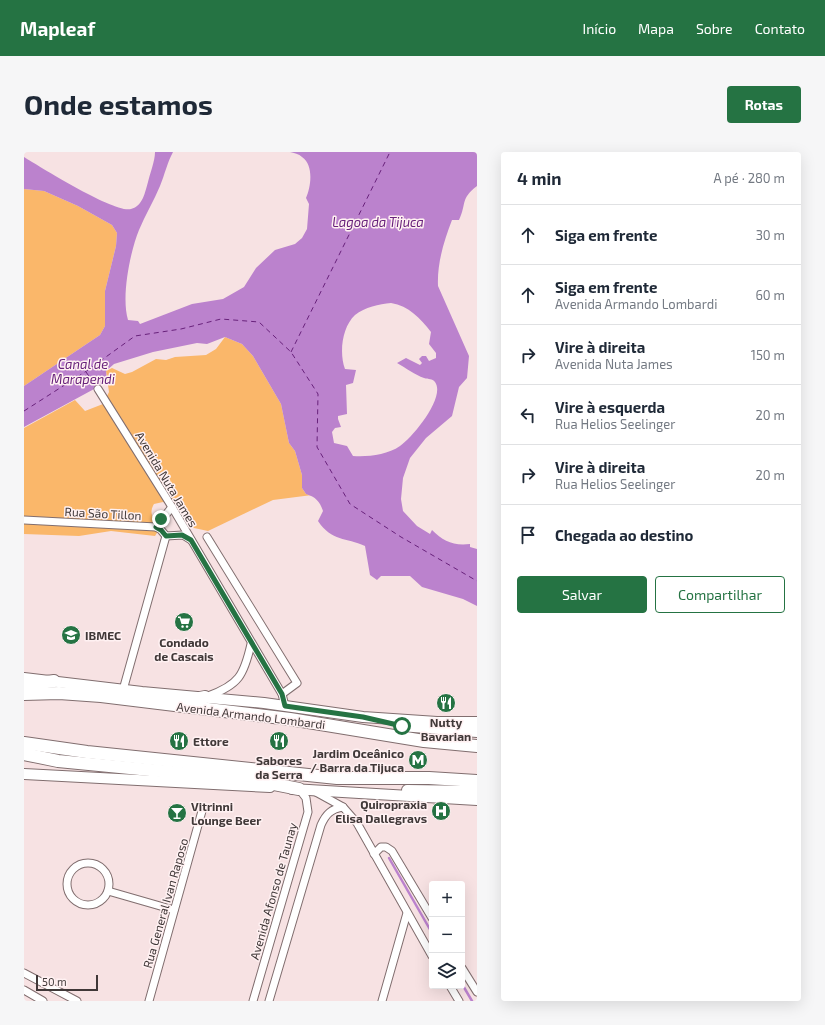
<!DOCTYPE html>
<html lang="pt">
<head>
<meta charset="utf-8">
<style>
  body { margin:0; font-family:"Exo 2",sans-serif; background:#f6f6f7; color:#1f2937 }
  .controls { position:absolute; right:12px; bottom:12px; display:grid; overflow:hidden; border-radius:4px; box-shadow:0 4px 16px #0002 }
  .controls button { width:36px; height:36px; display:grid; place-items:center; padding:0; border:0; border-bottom:1px solid #e0e1e3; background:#fff; color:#1f2937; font:20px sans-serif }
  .scale { position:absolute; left:12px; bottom:10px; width:62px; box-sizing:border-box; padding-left:4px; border:2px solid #403838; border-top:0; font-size:11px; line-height:14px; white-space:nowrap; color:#403838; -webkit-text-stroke:3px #fff1f2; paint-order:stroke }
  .stop { position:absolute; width:12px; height:12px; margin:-9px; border:3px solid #257343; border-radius:50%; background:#fff }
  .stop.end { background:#257343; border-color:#fff; box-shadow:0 1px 4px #0008 }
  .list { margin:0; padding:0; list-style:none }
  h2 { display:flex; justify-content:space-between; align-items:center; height:52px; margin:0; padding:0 16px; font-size:17px }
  h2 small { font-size:13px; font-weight:400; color:#747a83 }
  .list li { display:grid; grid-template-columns:26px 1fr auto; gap:12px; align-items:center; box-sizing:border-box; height:60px; padding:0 16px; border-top:1px solid #e0e1e3 }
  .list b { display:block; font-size:15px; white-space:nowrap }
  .list p { margin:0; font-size:13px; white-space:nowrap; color:#747a83 }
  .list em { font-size:13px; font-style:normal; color:#747a83 }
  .actions { display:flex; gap:8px; padding:12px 16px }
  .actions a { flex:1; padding:9px 0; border:1px solid #257343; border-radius:4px; text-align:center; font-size:14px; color:#257343 }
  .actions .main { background:#257343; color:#fff }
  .icon { flex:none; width:22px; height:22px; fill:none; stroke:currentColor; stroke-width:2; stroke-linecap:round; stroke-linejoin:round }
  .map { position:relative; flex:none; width:453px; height:849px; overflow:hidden; border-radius:4px }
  header { display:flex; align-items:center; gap:24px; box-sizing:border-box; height:56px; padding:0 20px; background:#257343; color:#fff }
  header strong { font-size:19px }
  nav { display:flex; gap:22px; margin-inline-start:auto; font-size:14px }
  .intro { display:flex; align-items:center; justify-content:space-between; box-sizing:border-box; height:96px; padding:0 24px }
  h1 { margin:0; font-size:28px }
  .button { padding:10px 18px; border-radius:4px; background:#257343; color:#fff; font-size:14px; font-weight:700 }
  main { display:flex; gap:24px; padding:0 24px }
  aside { flex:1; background:#fff; border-radius:4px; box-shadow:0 4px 16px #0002 }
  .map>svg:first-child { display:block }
  .green { fill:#fab76a }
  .water { fill:#bb82cd; fill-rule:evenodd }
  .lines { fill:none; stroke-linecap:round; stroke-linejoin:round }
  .stream { stroke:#bb82cd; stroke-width:2.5 }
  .ferry { stroke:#68217b; stroke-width:1; stroke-dasharray:5 4; stroke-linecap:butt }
  .minor-casing { stroke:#816e6f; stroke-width:9 }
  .secondary-casing { stroke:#816e6f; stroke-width:12 }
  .trunk-casing { stroke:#816e6f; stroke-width:14 }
  .minor { stroke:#fff; stroke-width:7 }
  .secondary { stroke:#fff; stroke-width:10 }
  .trunk { stroke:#fff; stroke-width:12 }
  .route { stroke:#257343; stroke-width:5 }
  .labels { text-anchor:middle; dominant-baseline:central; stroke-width:3; stroke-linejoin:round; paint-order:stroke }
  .street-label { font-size:12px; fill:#403838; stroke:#fff1f2 }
  .poi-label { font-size:12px; font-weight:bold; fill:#403838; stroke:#fff1f2; text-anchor:start }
  .water-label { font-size:13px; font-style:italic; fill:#68217b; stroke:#fff1f2 }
</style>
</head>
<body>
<header>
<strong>Mapleaf</strong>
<nav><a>Início</a><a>Mapa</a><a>Sobre</a><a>Contato</a></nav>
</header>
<div class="intro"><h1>Onde estamos</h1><a class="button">Rotas</a></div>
<main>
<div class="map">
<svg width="453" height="849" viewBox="0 0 453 849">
  <rect width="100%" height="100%" fill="#f7e2e3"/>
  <!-- green -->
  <g class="green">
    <polygon points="0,37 20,39 54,54 88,73 93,81 92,94 81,139 81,174 76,183 0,234"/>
    <path d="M 201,185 L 218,192 L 229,204 L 257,252 L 265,291 L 271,299 L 278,323 L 278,336 L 282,342 L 288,343 L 249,348 L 184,379 L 170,376 L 160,369 L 151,356 L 139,350 L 130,352 C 124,362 130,367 136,376 L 131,384 L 87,379 L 55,384 L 0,382 L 0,276 L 51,248 L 61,259 L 79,252 L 85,240 L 82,219 L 88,216 L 101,222 L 108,220 L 132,207 L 142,208 L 151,205 L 182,203 L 192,197 Z"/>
  </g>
  <!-- water -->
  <path class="water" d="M 131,0 L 149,0 C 143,11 141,22 136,34 C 130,49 121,63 115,78 C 106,100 97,145 104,168 L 114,169 L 116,172 L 168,152 L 199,147 L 220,135 L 232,116 L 251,98 L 271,92 L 278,86 L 283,77 L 285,52 L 282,46 C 287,35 290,13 278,5 C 275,2 270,1 266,0 L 453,0 L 453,34 C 436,47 443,51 435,68 L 428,68 C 420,89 413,111 414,134 L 445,204 L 443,226 L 435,235 L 428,264 L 402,286 L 386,306 L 379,326 L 377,347 L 379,359 L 393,374 L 406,382 L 408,378 C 419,389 429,394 446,392 L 446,395 L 453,397 L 453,454 L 439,447 L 398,435 L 386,424 L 357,424 L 353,428 L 346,423 L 341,394 C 322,385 308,390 294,369 L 299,359 C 296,350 292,345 282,342 L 278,336 L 278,323 L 271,299 L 265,291 L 257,252 L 229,204 L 218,192 L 201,185 L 183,192 L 173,191 L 129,200 L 90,212 L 82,219 L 83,230 L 0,275 L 0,234 L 76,183 L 81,174 L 81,139 L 92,94 L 93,81 L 88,73 L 54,54 L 20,39 L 0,37 L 0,5 C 16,15 92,62 107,57 C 119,54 121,40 124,30 C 126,21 131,9 131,0 ZM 367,151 C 385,154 396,166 407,180 L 405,192 L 412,201 L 412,206 L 405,209 L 402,204 L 398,204 L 395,207 L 398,211 L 396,213 L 382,206 L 373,211 C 382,216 391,223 400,226 C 405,228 408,226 411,230 C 422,245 389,285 376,294 C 363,303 344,305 329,304 L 323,294 L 310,291 L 308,280 L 311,276 L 317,275 L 314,267 L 314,264 L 323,262 L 322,233 L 329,231 L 332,218 L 321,217 C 315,201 318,175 331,163 C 341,155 355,152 367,151 Z"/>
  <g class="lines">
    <!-- stream -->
    <g class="stream">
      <polyline points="365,706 408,781"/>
      <polyline points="438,832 448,849"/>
    </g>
    <!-- ferry -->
    <g class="ferry">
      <polyline points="267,200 366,0"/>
      <polyline points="62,220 72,234"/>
      <polyline points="0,259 61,220 111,184 157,177 197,167 235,170 267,200 294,242 293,295 326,352 377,385 453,429"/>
    </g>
    <defs>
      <g id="minor">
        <polyline points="74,237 148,355 258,542 261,554"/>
        <polyline points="0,368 132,375 137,378 142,384 99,538"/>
        <polyline points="132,375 148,355"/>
        <polyline points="142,384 159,383 167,388"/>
        <polyline points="183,385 273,531 258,542"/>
        <path d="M 184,544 C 215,533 220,523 227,492"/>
        <polyline points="290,639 319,655 333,671 408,804"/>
        <polyline points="350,702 357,695 362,695 368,699 408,766"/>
        <circle cx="64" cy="732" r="21"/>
        <polyline points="84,739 150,758"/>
        <polyline points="438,816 453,840"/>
        <polyline points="0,821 53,849"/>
        <polyline points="426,834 435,849"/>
        <polyline points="0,838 19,849"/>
        <polyline points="125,849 178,659"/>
        <polyline points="229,849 284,660 282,646 275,637"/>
        <path d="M 245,849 L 297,673 C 302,662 307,657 319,655"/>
        <polyline points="358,849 383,761"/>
      </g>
      <g id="secondary">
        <polyline points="0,526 118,540 240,551 339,565 413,570 453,570"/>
        <polyline points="377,574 453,580"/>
        <polyline points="0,622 246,635"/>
        <polyline points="268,637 453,648"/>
        <polyline points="383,638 453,639"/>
      </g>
      <g id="trunk">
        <polyline points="0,533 30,529"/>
        <polyline points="0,542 35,541 77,544 266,567 400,589 453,594"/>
        <polyline points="155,550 181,545"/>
        <polyline points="0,591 63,600 313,626 405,626 453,629"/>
        <polyline points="0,602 34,609 229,628 275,637"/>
      </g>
    </defs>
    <!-- minor casing -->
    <use href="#minor" class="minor-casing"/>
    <!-- secondary casing -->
    <use href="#secondary" class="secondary-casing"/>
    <!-- trunk casing -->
    <use href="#trunk" class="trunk-casing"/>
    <!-- minor -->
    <use href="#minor" class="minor"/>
    <!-- secondary -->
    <use href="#secondary" class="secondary"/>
    <!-- trunk -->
    <use href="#trunk" class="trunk"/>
  </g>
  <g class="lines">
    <!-- route -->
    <polyline class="route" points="137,367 132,375 137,378 142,384 158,383 167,388 258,542 261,554 339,565 378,574"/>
  </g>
  <!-- icons -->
  <defs>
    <symbol id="supermarket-disc" viewBox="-11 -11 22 22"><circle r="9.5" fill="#257343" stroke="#fff1f2"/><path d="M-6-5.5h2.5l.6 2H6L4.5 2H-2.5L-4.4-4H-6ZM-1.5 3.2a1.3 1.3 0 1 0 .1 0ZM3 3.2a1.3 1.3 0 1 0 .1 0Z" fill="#fff"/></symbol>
    <symbol id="university-disc" viewBox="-11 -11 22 22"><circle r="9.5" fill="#257343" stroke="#fff1f2"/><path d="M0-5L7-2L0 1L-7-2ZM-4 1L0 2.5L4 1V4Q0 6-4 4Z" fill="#fff"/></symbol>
    <symbol id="restaurant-disc" viewBox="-11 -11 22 22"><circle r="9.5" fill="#257343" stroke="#fff1f2"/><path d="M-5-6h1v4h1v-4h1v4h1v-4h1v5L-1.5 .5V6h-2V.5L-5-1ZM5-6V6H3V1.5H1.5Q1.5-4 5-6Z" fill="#fff"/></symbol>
    <symbol id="metro-disc" viewBox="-11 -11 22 22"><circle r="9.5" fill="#257343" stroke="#fff1f2"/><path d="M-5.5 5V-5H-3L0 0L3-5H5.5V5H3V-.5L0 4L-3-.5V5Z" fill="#fff"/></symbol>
    <symbol id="hospital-disc" viewBox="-11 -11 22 22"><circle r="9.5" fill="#257343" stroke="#fff1f2"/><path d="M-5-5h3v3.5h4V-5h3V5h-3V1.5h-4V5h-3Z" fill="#fff"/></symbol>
    <symbol id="bar-disc" viewBox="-11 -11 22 22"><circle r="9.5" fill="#257343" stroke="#fff1f2"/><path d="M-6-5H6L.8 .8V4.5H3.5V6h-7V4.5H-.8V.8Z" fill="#fff"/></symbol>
  </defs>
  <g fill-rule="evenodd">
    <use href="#supermarket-disc" x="149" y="459" width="22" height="22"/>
    <use href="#university-disc" x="36" y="472" width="22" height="22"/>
    <use href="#restaurant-disc" x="411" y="540" width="22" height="22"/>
    <use href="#restaurant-disc" x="144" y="578" width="22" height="22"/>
    <use href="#restaurant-disc" x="244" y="578" width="22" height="22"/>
    <use href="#metro-disc" x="383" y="597" width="22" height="22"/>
    <use href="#hospital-disc" x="406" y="648" width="22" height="22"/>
    <use href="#bar-disc" x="142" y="650" width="22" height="22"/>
  </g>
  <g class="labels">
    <!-- street labels -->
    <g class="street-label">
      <text transform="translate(143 327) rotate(59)">Avenida Nuta James</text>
      <text transform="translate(79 361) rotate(3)">Rua São Tillon</text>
      <text transform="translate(227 563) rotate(7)">Avenida Armando Lombardi</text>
      <text transform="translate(249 739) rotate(-74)">Avenida Afonso de Taunay</text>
      <text transform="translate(141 751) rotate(-74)">Rua General Ivan Raposo</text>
    </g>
    <!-- poi labels -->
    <g class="poi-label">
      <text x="61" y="483">IBMEC</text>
      <text x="160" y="490" text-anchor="middle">Condado<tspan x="160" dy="14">de Cascais</tspan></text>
      <text x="422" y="570" text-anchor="middle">Nutty<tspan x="422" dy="14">Bavarian</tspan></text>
      <text x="169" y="589">Ettore</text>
      <text x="380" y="601" text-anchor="end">Jardim Oceânico<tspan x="380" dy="14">/ Barra da Tijuca</tspan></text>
      <text x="255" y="608" text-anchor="middle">Sabores<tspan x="255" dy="14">da Serra</tspan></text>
      <text x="403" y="652" text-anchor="end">Quiropraxia<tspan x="403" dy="14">Elisa Dallegravs</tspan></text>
      <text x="167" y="654">Vitrinni<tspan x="167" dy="14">Lounge Beer</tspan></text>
    </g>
    <!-- water labels -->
    <g class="water-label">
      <text x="354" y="70">Lagoa da Tijuca</text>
      <text x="59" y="212">Canal de<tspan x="59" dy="15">Marapendi</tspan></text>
    </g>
  </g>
</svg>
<div class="controls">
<button>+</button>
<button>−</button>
<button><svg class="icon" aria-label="layers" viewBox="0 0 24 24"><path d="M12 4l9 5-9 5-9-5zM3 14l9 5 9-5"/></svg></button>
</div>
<div class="scale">50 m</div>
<div class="stop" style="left:378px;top:574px"></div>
<div class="stop end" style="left:137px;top:367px"></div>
</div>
<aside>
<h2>4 min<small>A pé · 280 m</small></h2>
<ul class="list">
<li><svg class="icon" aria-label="ahead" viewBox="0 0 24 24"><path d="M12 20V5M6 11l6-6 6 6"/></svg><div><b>Siga em frente</b></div><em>30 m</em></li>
<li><svg class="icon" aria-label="ahead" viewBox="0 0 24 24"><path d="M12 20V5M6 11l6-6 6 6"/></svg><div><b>Siga em frente</b><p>Avenida Armando Lombardi</p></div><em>60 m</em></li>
<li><svg class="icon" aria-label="right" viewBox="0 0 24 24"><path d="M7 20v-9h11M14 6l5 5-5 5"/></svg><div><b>Vire à direita</b><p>Avenida Nuta James</p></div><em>150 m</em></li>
<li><svg class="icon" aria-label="left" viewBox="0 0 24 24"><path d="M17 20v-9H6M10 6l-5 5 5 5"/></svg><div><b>Vire à esquerda</b><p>Rua Helios Seelinger</p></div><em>20 m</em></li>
<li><svg class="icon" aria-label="right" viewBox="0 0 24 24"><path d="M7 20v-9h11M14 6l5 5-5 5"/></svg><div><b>Vire à direita</b><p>Rua Helios Seelinger</p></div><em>20 m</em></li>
<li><svg class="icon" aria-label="arrive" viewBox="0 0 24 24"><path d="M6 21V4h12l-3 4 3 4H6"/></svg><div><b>Chegada ao destino</b></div></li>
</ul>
<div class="actions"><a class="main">Salvar</a><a>Compartilhar</a></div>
</aside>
</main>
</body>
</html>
